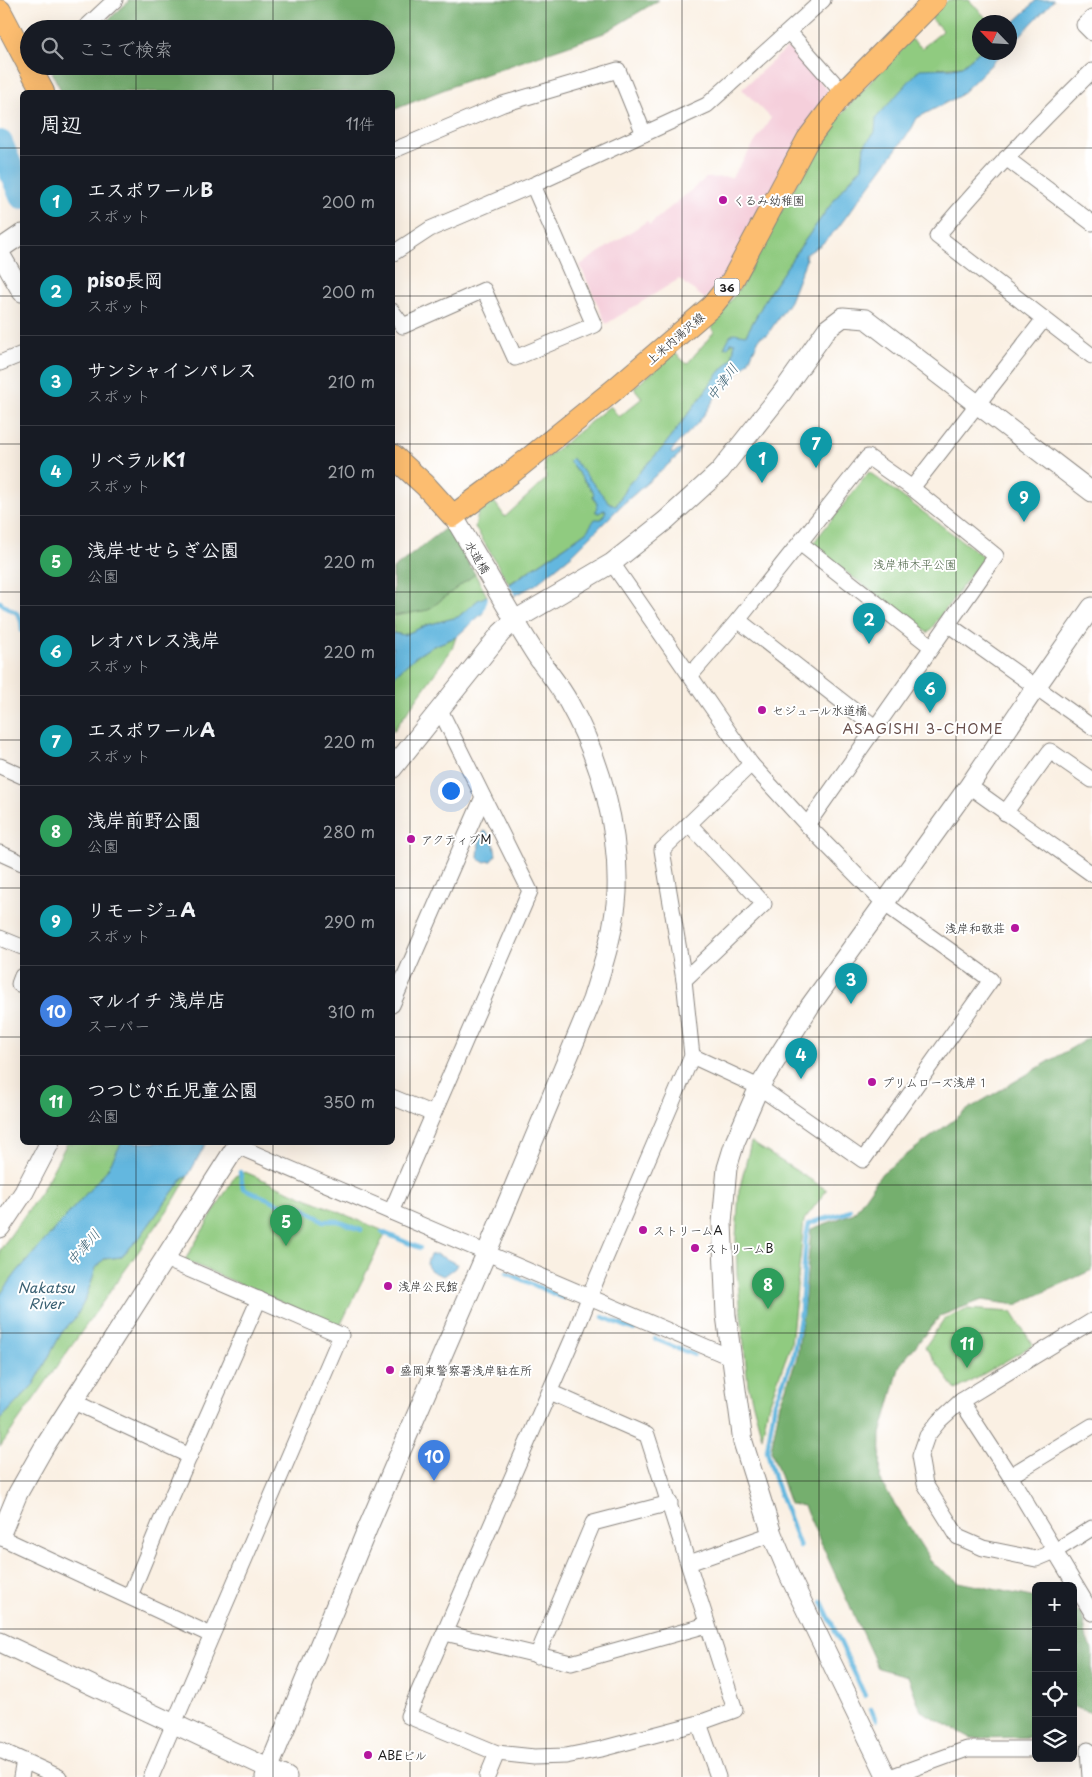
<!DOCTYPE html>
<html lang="ja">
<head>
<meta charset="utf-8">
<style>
  body { margin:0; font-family:"Playpen Sans","Klee One",sans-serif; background:#242831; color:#f1f3f6 }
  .controls { position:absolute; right:15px; bottom:15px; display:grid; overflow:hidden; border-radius:8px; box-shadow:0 5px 20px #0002 }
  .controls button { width:45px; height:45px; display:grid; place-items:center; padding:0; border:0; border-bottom:1px solid #363941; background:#171b24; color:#f1f3f6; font:25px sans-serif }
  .compass { position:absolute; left:972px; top:15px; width:45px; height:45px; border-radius:50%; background:#171b24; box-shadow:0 5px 20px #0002; rotate:295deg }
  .you { position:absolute; left:450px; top:790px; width:18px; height:18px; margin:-12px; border:4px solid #fff; border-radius:50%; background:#1a73e8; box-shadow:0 0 0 8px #1a73e833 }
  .badge { display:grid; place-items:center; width:32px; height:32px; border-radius:50%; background:#2563eb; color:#fff; font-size:16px; font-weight:700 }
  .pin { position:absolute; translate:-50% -41px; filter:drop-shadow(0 1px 2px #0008) }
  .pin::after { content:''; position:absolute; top:26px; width:18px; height:15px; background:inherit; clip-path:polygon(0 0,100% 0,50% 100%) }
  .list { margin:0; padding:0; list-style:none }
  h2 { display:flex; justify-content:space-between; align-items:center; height:65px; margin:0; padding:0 20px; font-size:21px }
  h2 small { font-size:16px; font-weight:400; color:#9ea1a6 }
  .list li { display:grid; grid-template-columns:32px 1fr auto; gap:15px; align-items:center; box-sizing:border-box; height:90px; padding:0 20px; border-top:1px solid #363941 }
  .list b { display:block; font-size:19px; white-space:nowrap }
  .list p { margin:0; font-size:16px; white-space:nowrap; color:#9ea1a6 }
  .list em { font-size:16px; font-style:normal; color:#9ea1a6 }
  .icon { flex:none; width:28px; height:28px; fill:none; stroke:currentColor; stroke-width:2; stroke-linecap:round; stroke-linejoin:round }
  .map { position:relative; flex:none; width:1092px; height:1777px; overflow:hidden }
  .search { position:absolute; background:#171b24; box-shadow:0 5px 20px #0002; left:20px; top:20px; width:375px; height:55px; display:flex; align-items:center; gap:12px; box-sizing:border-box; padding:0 18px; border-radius:28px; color:#9ea1a6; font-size:19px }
  .panel { position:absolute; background:#171b24; box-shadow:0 5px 20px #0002; left:20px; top:90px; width:375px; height:1055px; border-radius:8px }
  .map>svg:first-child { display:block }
  .built { fill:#f5cfdb }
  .green { fill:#90cb80; stroke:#56744e }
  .forest { fill:#74af6e; stroke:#486645 }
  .water { fill:#63b7df; stroke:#406a7e }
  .pier { fill:#faf0e3 }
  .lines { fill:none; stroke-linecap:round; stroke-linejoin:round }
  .stream { stroke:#63b7df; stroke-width:4.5 }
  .river { stroke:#63b7df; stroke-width:26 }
  .minor-casing { stroke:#8b8680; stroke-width:17 }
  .tertiary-casing { stroke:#8b8680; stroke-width:21 }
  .primary-casing { stroke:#8b8680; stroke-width:24 }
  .minor { stroke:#fff; stroke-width:15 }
  .tertiary { stroke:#fff; stroke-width:19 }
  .primary { stroke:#fcbd6f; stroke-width:22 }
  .grid { fill:none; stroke:#1c1c1c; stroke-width:1; stroke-opacity:0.55 }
  .poi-dot { fill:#b5179e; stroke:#fff; stroke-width:2 }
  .labels { text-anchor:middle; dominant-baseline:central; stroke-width:4; stroke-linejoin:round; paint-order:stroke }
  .shield { fill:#fff; stroke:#606060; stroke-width:1 }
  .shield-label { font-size:11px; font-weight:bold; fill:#1c1c1c }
  .poi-label { font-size:12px; fill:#1c1c1c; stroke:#fff; text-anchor:start }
  .street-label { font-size:12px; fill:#1c1c1c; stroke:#fff }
  .park-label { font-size:12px; fill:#4a6244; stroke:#fff }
  .water-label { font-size:14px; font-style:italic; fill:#3c6274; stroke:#fff }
  .neighbourhood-label { font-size:14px; letter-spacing:1px; fill:#684f4b; stroke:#fff }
</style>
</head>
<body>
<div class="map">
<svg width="1092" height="1777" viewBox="0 0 1092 1777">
  <rect width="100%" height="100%" fill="#fff"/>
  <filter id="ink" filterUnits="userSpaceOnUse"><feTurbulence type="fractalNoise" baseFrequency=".02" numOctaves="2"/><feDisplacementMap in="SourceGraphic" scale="10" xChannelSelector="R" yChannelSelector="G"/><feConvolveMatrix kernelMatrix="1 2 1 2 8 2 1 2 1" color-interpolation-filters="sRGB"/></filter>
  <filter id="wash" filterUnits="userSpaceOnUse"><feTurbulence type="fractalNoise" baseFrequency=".0096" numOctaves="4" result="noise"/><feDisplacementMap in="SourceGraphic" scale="20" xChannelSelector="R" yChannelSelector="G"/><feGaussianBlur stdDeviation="1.12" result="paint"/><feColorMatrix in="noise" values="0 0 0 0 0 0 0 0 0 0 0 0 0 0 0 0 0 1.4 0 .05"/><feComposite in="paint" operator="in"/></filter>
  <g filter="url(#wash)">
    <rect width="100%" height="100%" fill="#faf0e3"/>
    <!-- built -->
    <polygon class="built" points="786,49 792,49 830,93 724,277 705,299 679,279 606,324 580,265 647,221 649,225 706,178 732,177 771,118 742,89"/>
    <!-- green -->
    <g class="green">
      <path d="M 948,0 L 969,0 L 990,22 L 980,22 L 979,52 L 962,66 L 938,68 L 864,146 L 862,167 L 840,192 L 801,246 L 769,293 L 746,335 L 737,334 L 731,345 L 732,342 L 735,343 L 732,359 L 718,374 L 664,446 L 627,486 L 616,506 C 607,505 579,468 572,459 L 569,461 L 594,493 L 593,497 L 597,504 L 596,512 L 599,513 L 604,509 L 606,511 L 602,520 L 579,537 L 509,584 L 475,527 L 480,504 L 491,497 L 505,517 L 546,479 L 544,460 L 610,406 L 619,417 L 642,398 L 634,388 L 675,353 L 687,364 L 714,332 L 710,323 L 728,304 L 742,285 L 811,156 L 837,119 L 910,38 L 922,48 L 943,31 L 930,17 Z"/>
      <polygon points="869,472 984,557 928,633 811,546"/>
      <polygon points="475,574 487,596 478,600 458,617 427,625 404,635 393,633 393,616 428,610"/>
      <polygon points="456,637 452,649 393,732 393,677 415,657 431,647"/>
      <polygon points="751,1142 827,1190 804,1220 791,1344 768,1407 762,1437 748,1385 737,1273 736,1238 739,1191"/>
      <polygon points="67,1143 122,1143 107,1170 17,1272 0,1295 0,1250 41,1192"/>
      <polygon points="245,1172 386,1232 339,1328 185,1260 235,1176"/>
      <polygon points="188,1176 172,1204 0,1447 0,1420 34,1384 62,1332 76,1317 85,1300 96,1268 104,1259 121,1257 140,1237 182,1179"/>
      <polygon points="966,1309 1012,1312 1033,1345 956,1390 925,1347 944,1319"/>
    </g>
    <!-- forest -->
    <g class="forest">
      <polygon points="128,0 659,0 604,33 460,83 393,110 392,92 62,92 52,73 59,66 386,66 386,29 98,29 128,2"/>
      <polygon points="447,527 475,574 428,610 393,616 393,569"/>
      <polygon points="1092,1036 1092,1270 1016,1305 982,1300 940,1316 900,1365 881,1434 880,1481 933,1564 959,1582 1036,1598 1036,1737 971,1738 921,1711 908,1676 878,1668 804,1506 790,1504 771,1450 780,1403 797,1358 805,1297 811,1229 854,1213 882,1173 970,1108"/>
      <polygon points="1073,1610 1082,1613 1087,1640 1092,1650 1092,1713 1073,1707"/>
    </g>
    <!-- water -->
    <g class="water">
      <polygon points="1036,0 1054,0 1010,46 1010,26 1026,11"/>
      <path d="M 979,52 L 1003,53 L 959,96 L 917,118 L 912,128 L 837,229 L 822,244 L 805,255 L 806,260 L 790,301 L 767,335 L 760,337 L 748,362 L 729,382 L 725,382 C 714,398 706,415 692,429 C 685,437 677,442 671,452 L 672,454 L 682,449 L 679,455 L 623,504 L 574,553 L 535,585 L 485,611 L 456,637 L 431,647 L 415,657 L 393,677 L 392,633 L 404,635 L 427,625 L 458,617 L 478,600 L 504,588 L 579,537 L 587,531 L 595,519 L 602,519 L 606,511 L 604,510 L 599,513 L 596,512 L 597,504 L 593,497 L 594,493 L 569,461 L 572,458 L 610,504 L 616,506 L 627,486 L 664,446 L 718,374 L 732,359 L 735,343 L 732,342 L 728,347 L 724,348 L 730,336 L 734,333 L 746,335 L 769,293 L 801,246 L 840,192 L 862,167 L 864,146 L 875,132 L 876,118 L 920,69 L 953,68 L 962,66 Z"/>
      <polygon points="484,831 487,832 494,844 496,855 491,861 483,862 478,858 479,843"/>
      <polygon points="122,1142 206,1143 188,1176 182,1179 140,1237 121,1257 104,1259 96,1268 85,1300 76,1317 62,1332 34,1384 0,1420 0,1295 17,1272 107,1170"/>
      <path d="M 436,1254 L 457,1264 L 455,1268 L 444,1276 C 432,1272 422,1269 430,1255 Z"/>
    </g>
    <!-- pier -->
    <polygon class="pier" points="507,582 515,595 483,614 488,598 487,594"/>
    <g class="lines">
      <!-- stream -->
      <g class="stream">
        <path d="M 0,602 C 14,615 21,607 22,631"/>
        <polyline points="240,1172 243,1188 282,1205 298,1205 324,1221 338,1221 361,1230"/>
        <polyline points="382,1232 420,1248"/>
        <polyline points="507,1273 563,1298"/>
        <polyline points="603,1317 634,1330"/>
        <polyline points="655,1339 694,1355"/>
        <polyline points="800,1547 774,1478 767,1450 775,1402 793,1358 801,1312 806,1237 809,1224 813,1222 845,1213 850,1210"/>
        <polyline points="822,1602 865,1696"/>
        <polyline points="871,1709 876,1720"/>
      </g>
      <!-- river -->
      <polyline class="river" points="0,143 22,196"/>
    </g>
  </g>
  <g filter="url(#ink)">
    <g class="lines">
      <defs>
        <g id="minor">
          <polyline points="1092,18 1084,25 1092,33"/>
          <polyline points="84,29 115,0"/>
          <polyline points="789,32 843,93"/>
          <path d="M 1092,71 C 1038,124 986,178 937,236 L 1092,356"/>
          <polyline points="392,151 503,104 618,70 644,134"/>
          <polyline points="1006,158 1092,223"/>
          <polyline points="392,254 430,229 533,185 707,105 823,0"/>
          <polyline points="392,311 403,326 484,290 515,358 594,325 533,185"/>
          <polyline points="0,363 22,354"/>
          <polyline points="912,488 1044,319"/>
          <polyline points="800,543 932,647"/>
          <polyline points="612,563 751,764 807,825 885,904 991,980 863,1160 759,1087 692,1056"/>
          <polyline points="738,620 876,728"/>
          <polyline points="949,625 1092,727"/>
          <polyline points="690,676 738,620 868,457 912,488 996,556 807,825"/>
          <polyline points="0,766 22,776"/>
          <polyline points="969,786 1092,874"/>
          <polyline points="1005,813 1050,751 1092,780"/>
          <polyline points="0,853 22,863"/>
          <polyline points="0,938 22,947"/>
          <polyline points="684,980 764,904 689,824"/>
          <polyline points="19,984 22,976"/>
          <polyline points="392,1005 483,797"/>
          <polyline points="392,1097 433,1114"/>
          <polyline points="237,1146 732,1358"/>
          <polyline points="391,1212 530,891 440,710"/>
          <polyline points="1092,1321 961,1401 939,1421 927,1436 920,1456 925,1484 958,1537 983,1548 1036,1559 1055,1551 1092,1528"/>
          <polyline points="550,1392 647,1435 735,1710 699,1723 601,1749 566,1756 534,1757 497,1753 408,1716 575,1333 597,1278 692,1056 684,980 662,850 751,764"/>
          <polyline points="961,1401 1010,1476 1092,1613"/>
          <polyline points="74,1402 190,1456"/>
          <polyline points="1010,1476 1092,1426"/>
          <polyline points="0,1537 211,1635"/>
          <polyline points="689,1563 772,1534"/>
          <polyline points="130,1596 160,1523 259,1299"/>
          <polyline points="445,1633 571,1663 707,1625"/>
          <polyline points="537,1656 593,1523 670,1503"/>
          <polyline points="699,1723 718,1777"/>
          <polyline points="0,1750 59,1777"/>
          <polyline points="1088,1750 1090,1777"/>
          <polyline points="21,1777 24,1761"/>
          <polyline points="151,1777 341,1335 165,1259"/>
          <polyline points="487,1777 497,1753"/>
          <polyline points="890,1777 967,1749 1036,1749"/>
        </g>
        <g id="tertiary">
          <polyline points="0,249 22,234"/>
          <polyline points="0,254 22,292"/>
          <polyline points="392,769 501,633 515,620 612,563 665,521 720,471 781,394 827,329 843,317 866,319 1092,492"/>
          <polyline points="0,1228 24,1192 50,1142"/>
          <polyline points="0,1536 18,1493 43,1449 239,1142"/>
          <polyline points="0,1642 287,1777"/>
          <path d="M 265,1777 L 368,1527 L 486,1254 L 592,1000 C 603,965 615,929 617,892 C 619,827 601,760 569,703 C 559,684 544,668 533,650 C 505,606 480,560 453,516"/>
          <polyline points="887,1777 790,1577 772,1534 743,1442 726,1315 722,1223 727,1168 735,1142 759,1087 810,1006 969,786 1036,687 1092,607"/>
        </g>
        <g id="primary">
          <polyline points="0,11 29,66"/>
          <polyline points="29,66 43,92"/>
          <polyline points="392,455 425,485 453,516 511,473 614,390 712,306 732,281 808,139 823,119 843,93 935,0"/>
        </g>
      </defs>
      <!-- minor casing -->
      <use href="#minor" class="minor-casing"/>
      <!-- tertiary casing -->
      <use href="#tertiary" class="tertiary-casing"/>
      <!-- primary casing -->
      <use href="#primary" class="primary-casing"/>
      <!-- minor -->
      <use href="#minor" class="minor"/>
      <!-- tertiary -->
      <use href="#tertiary" class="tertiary"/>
      <!-- primary -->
      <use href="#primary" class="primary"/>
    </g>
  </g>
  <!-- grid -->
  <path class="grid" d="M 136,0 L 136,29M 273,0 L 273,29M 410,0 L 410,1777M 546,0 L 546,1777M 682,0 L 682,1777M 819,0 L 819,1777M 956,0 L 956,1777M 136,66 L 136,92M 273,66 L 273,92M 0,148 L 22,148M 392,148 L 1092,148M 0,296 L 22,296M 392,296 L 1092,296M 0,444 L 22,444M 392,444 L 1092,444M 0,592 L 22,592M 392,592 L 1092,592M 0,740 L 22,740M 392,740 L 1092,740M 0,888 L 22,888M 392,888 L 1092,888M 0,1037 L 22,1037M 392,1037 L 1092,1037M 136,1142 L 136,1777M 273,1142 L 273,1777M 0,1185 L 1092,1185M 0,1333 L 1092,1333M 0,1481 L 1092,1481M 0,1629 L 1036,1629M 1073,1629 L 1092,1629"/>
  <!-- markers -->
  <g class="poi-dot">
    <circle cx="723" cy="200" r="5"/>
    <circle cx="762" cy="710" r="5"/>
    <circle cx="411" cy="839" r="5"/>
    <circle cx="1015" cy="928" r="5"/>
    <circle cx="872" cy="1082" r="5"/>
    <circle cx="643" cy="1230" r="5"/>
    <circle cx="695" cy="1248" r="5"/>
    <circle cx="388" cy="1286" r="5"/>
    <circle cx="390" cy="1370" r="5"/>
    <circle cx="368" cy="1755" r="5"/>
  </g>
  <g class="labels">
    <!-- shield labels -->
    <rect class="shield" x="714.5" y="278.5" width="25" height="17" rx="4"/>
    <g class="shield-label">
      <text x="727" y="287">36</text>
    </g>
    <!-- poi labels -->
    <g class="poi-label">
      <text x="733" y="200">くるみ幼稚園</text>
      <text x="772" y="710">セジュール水道橋</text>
      <text x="421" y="839">アクティブM</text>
      <text x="1005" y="928" text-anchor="end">浅岸和敬荘</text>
      <text x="882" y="1082">プリムローズ浅岸１</text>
      <text x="653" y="1230">ストリームA</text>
      <text x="705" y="1248">ストリームB</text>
      <text x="398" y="1286">浅岸公民館</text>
      <text x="400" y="1370">盛岡東警察署浅岸駐在所</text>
      <text x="378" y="1755">ABEビル</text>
    </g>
    <!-- street labels -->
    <g class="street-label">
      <text transform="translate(675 338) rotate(-41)">上米内湯沢線</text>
      <text transform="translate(478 557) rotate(59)">水道橋</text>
    </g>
    <!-- park labels -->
    <g class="park-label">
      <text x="915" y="564">浅岸柿木平公園</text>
    </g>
    <!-- water labels -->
    <g class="water-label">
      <text transform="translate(722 382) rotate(-53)">中津川</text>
      <text transform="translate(83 1247) rotate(-49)">中津川</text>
      <text x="46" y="1287">Nakatsu<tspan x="46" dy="16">River</tspan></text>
    </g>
    <!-- neighbourhood labels -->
    <g class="neighbourhood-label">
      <text x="923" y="728">ASAGISHI 3-CHOME</text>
    </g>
  </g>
</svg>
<div class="controls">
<button>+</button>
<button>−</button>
<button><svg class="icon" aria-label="locate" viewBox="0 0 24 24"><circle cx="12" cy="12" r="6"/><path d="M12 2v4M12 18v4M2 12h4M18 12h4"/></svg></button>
<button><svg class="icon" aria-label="layers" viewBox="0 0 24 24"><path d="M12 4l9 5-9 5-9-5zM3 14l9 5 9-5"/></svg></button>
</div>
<svg class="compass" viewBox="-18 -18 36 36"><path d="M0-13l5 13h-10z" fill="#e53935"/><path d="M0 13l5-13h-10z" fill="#9ea1a6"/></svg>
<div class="you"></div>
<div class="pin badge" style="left:762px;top:483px;background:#0f9aa8">1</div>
<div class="pin badge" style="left:869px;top:644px;background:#0f9aa8">2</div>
<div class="pin badge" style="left:851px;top:1004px;background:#0f9aa8">3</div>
<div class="pin badge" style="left:801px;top:1079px;background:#0f9aa8">4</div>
<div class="pin badge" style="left:286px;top:1246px;background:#2e9e5b">5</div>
<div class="pin badge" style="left:930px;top:713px;background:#0f9aa8">6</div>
<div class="pin badge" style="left:816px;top:468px;background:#0f9aa8">7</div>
<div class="pin badge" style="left:768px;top:1309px;background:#2e9e5b">8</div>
<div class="pin badge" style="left:1024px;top:522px;background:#0f9aa8">9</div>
<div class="pin badge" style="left:434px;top:1481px;background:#3f7fe0">10</div>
<div class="pin badge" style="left:967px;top:1368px;background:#2e9e5b">11</div>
<div class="search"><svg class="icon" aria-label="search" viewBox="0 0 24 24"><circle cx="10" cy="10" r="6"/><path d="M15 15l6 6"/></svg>ここで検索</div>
<section class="panel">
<h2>周辺<small>11件</small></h2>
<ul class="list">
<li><span class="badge" style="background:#0f9aa8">1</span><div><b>エスポワールB</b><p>スポット</p></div><em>200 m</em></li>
<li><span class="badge" style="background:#0f9aa8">2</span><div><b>piso長岡</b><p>スポット</p></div><em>200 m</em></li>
<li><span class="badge" style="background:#0f9aa8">3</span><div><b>サンシャインパレス</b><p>スポット</p></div><em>210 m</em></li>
<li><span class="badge" style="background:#0f9aa8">4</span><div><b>リベラルK1</b><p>スポット</p></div><em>210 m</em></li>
<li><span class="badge" style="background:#2e9e5b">5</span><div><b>浅岸せせらぎ公園</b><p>公園</p></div><em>220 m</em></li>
<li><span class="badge" style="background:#0f9aa8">6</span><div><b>レオパレス浅岸</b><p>スポット</p></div><em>220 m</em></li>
<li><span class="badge" style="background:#0f9aa8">7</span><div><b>エスポワールA</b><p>スポット</p></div><em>220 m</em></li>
<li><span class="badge" style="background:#2e9e5b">8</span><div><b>浅岸前野公園</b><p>公園</p></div><em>280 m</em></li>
<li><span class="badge" style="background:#0f9aa8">9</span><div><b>リモージュA</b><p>スポット</p></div><em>290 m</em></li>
<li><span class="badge" style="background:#3f7fe0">10</span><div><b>マルイチ 浅岸店</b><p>スーパー</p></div><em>310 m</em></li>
<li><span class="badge" style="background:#2e9e5b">11</span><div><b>つつじが丘児童公園</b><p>公園</p></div><em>350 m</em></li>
</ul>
</section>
</div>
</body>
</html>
